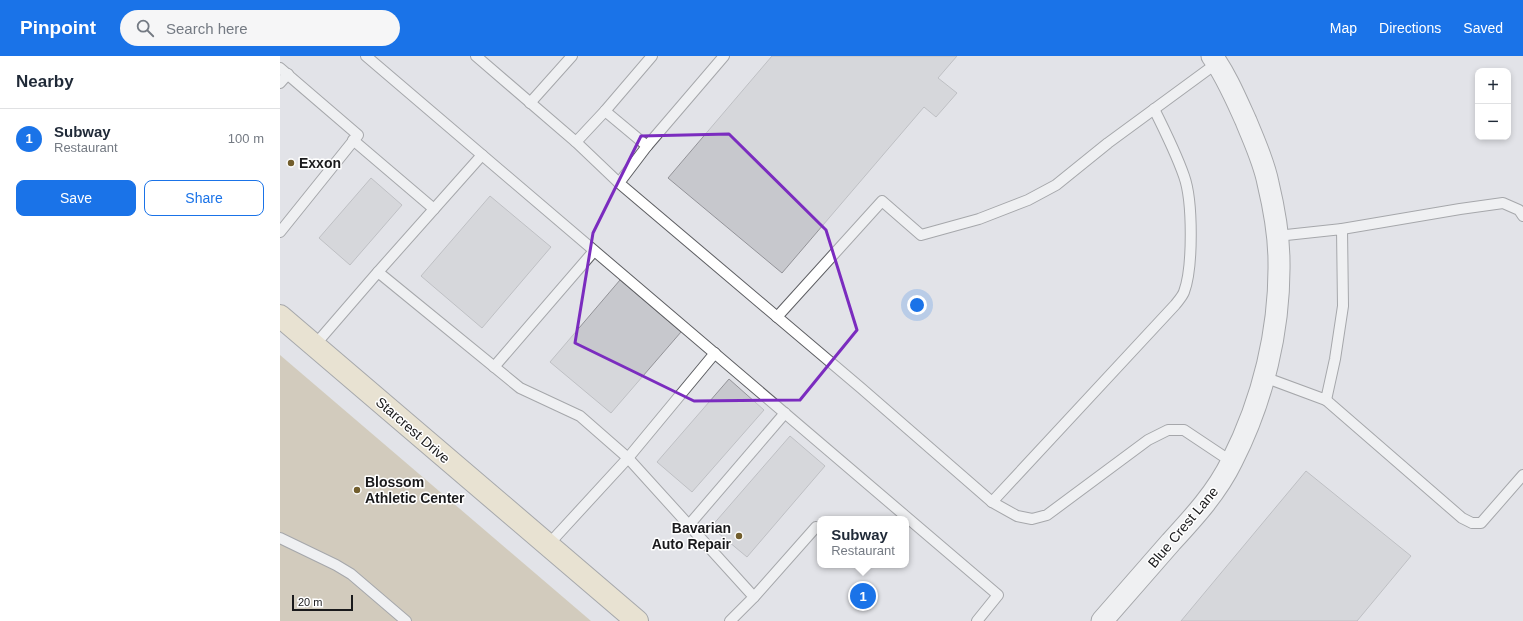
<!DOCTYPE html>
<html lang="en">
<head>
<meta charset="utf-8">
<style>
  body { margin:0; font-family:Helvetica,sans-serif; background:#f6f6f7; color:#1f2937 }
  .controls { position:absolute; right:12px; top:12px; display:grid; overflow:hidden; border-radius:8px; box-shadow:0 2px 6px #0003 }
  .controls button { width:36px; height:36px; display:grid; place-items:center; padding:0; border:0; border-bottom:1px solid #e0e1e3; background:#fff; color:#1f2937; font:20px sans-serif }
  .scale { position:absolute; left:12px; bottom:10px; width:61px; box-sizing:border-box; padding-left:4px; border:2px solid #1a1a1c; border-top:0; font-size:11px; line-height:14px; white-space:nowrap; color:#1a1a1c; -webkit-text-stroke:3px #fff; paint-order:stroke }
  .you { position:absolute; left:637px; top:249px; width:14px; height:14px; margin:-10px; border:3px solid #fff; border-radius:50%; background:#1a73e8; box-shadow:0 0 0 6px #1a73e833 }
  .badge { display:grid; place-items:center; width:26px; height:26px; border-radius:50%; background:#1a73e8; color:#fff; font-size:13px; font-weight:700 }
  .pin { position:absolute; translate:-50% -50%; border:2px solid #fff; box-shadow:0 1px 4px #0006 }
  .popup { position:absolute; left:537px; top:460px; width:92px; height:52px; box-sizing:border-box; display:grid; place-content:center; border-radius:8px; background:#fff; filter:drop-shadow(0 1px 3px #0005); font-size:13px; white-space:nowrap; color:#747a83 }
  .popup b { font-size:15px; color:#1f2937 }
  .popup::after { content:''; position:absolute; left:50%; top:100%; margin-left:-8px; border:8px solid transparent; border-top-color:#fff }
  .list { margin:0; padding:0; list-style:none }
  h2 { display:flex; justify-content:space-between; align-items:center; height:52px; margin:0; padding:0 16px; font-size:17px }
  h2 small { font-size:13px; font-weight:400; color:#747a83 }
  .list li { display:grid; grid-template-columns:26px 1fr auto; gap:12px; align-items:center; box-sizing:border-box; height:60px; padding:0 16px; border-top:1px solid #e0e1e3 }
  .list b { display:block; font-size:15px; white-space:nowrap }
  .list p { margin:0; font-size:13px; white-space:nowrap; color:#747a83 }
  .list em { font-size:13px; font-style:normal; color:#747a83 }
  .actions { display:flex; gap:8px; padding:12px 16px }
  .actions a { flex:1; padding:9px 0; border:1px solid #1a73e8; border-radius:8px; text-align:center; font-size:14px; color:#1a73e8 }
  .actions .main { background:#1a73e8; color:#fff }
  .icon { flex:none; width:22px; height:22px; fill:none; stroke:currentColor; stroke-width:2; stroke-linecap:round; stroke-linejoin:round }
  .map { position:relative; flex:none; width:1243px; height:565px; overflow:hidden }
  header { display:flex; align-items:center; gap:24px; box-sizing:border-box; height:56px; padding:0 20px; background:#1a73e8; color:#fff }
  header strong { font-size:19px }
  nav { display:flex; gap:22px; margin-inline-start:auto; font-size:14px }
  .search { width:280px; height:36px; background:#f6f6f7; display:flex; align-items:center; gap:10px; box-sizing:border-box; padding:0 14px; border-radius:22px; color:#747a83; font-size:15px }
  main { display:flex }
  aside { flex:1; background:#fff }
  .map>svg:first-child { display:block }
  .green { fill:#beae8b }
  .building { fill:#c7c8cd; stroke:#939398 }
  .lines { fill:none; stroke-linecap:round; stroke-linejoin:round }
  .lane-casing { stroke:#5d5e62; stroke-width:12 }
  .street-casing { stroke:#5d5e62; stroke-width:23 }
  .secondary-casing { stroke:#5d5e62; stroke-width:24 }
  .lane { stroke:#fff; stroke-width:10 }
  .street { stroke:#fff; stroke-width:21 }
  .secondary { stroke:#efe1b8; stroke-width:22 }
  .marked { fill:none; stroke:#7b2cbf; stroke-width:3; stroke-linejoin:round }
  .poi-dot { fill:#725e2d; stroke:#fff; stroke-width:1.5 }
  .labels { text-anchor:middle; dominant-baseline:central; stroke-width:3; stroke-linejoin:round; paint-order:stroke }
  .poi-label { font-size:14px; font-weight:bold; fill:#1a1a1c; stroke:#fff; text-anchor:start }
  .street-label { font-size:14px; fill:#1a1a1c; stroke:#fff }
</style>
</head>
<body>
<header>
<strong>Pinpoint</strong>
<div class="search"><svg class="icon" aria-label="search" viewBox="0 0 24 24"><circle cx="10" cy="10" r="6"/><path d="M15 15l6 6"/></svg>Search here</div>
<nav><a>Map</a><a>Directions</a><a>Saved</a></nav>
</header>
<main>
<aside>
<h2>Nearby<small></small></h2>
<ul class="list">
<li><span class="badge">1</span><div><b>Subway</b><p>Restaurant</p></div><em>100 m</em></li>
</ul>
<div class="actions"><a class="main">Save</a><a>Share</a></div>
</aside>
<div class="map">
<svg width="1243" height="565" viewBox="0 0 1243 565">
  <rect width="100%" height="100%" fill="#e2e3e8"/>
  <!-- green -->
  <polygon class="green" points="0,299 311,565 0,565"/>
  <!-- building -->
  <g class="building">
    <polygon points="492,0 677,0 658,22 677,37 656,61 644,51 502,217 388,122"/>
    <polygon points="91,122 122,149 70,209 39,182"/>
    <polygon points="210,140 271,191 202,272 141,220"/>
    <polygon points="340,224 401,276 331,357 270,306"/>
    <polygon points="449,323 484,354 412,436 377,406"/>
    <polygon points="510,380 545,410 467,501 431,471"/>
    <polygon points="1026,415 1131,500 1077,565 901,565"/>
  </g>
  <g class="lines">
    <defs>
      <g id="lane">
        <polyline points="86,0 718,539 697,565"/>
        <polyline points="196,0 296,86 325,55 372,0"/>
        <polyline points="444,0 367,90 339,127 581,332 712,446 737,460 752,463 767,459 868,384 888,374 904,374 952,406"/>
        <polyline points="0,12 78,79 0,176"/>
        <polyline points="0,27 8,18"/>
        <polyline points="250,47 292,0"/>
        <polyline points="325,55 367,90"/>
        <polyline points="73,84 154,153"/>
        <polyline points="296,86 339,127"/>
        <polyline points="1062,173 1180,153 1223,147 1239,154 1243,160"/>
        <polyline points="98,216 202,99"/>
        <polyline points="497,261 602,145 641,179 699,163 748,144 776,129 828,87 937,7"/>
        <polyline points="34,290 98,216 240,332 300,360 348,402 435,297"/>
        <polyline points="214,311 314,195"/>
        <polyline points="984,321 1046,344 1055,303 1063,250 1062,173 997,180"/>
        <polyline points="1046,344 1182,462 1192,467 1201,467 1243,419"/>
        <path d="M 712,446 L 895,249 C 898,245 902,241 904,236 C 913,212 913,145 904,120 C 896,97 885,75 874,53"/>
        <polyline points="409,469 505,357"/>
        <polyline points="0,482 56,509 71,518 126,565"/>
        <polyline points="268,489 348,402 474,541 450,565"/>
        <polyline points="474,541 536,471"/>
      </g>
      <path id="street" d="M 822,565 C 845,539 868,512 891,486 C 914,461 937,436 952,405 C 983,344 1000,274 999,206 C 999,180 994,152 988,127 C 984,106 974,85 966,65 C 956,43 946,19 932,0"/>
      <polyline id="secondary" points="0,260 357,565"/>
    </defs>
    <!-- lane casing -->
    <use href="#lane" class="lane-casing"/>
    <!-- street casing -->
    <use href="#street" class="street-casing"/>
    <!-- secondary casing -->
    <use href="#secondary" class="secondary-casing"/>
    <!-- lane -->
    <use href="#lane" class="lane"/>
    <!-- street -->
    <use href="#street" class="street"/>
    <!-- secondary -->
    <use href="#secondary" class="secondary"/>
  </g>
  <!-- marked area -->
  <path d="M0 0H1243V565H0ZM 449,78 L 546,174 L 577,274 L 520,344 L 414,345 L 295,287 L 313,177 L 361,80 Z" fill="#e2e3e8" fill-opacity=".55" fill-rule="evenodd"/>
  <path class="marked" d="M 449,78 L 546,174 L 577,274 L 520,344 L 414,345 L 295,287 L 313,177 L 361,80 Z"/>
  <!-- markers -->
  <g class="poi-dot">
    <circle cx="11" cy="107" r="4"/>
    <circle cx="77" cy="434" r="4"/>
    <circle cx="459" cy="480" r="4"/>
  </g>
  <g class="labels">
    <!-- poi labels -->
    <g class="poi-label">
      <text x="19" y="107">Exxon</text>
      <text x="85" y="426">Blossom<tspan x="85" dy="16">Athletic Center</tspan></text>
      <text x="451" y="472" text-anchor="end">Bavarian<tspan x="451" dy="16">Auto Repair</tspan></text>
    </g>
    <!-- street labels -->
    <g class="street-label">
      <text transform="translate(133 374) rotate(41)">Starcrest Drive</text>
      <text transform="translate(903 471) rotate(-50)">Blue Crest Lane</text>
    </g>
  </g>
</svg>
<div class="controls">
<button>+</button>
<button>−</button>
</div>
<div class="scale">20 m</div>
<div class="you"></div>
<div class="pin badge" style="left:583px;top:540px">1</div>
<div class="popup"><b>Subway</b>Restaurant</div>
</div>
</main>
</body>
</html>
